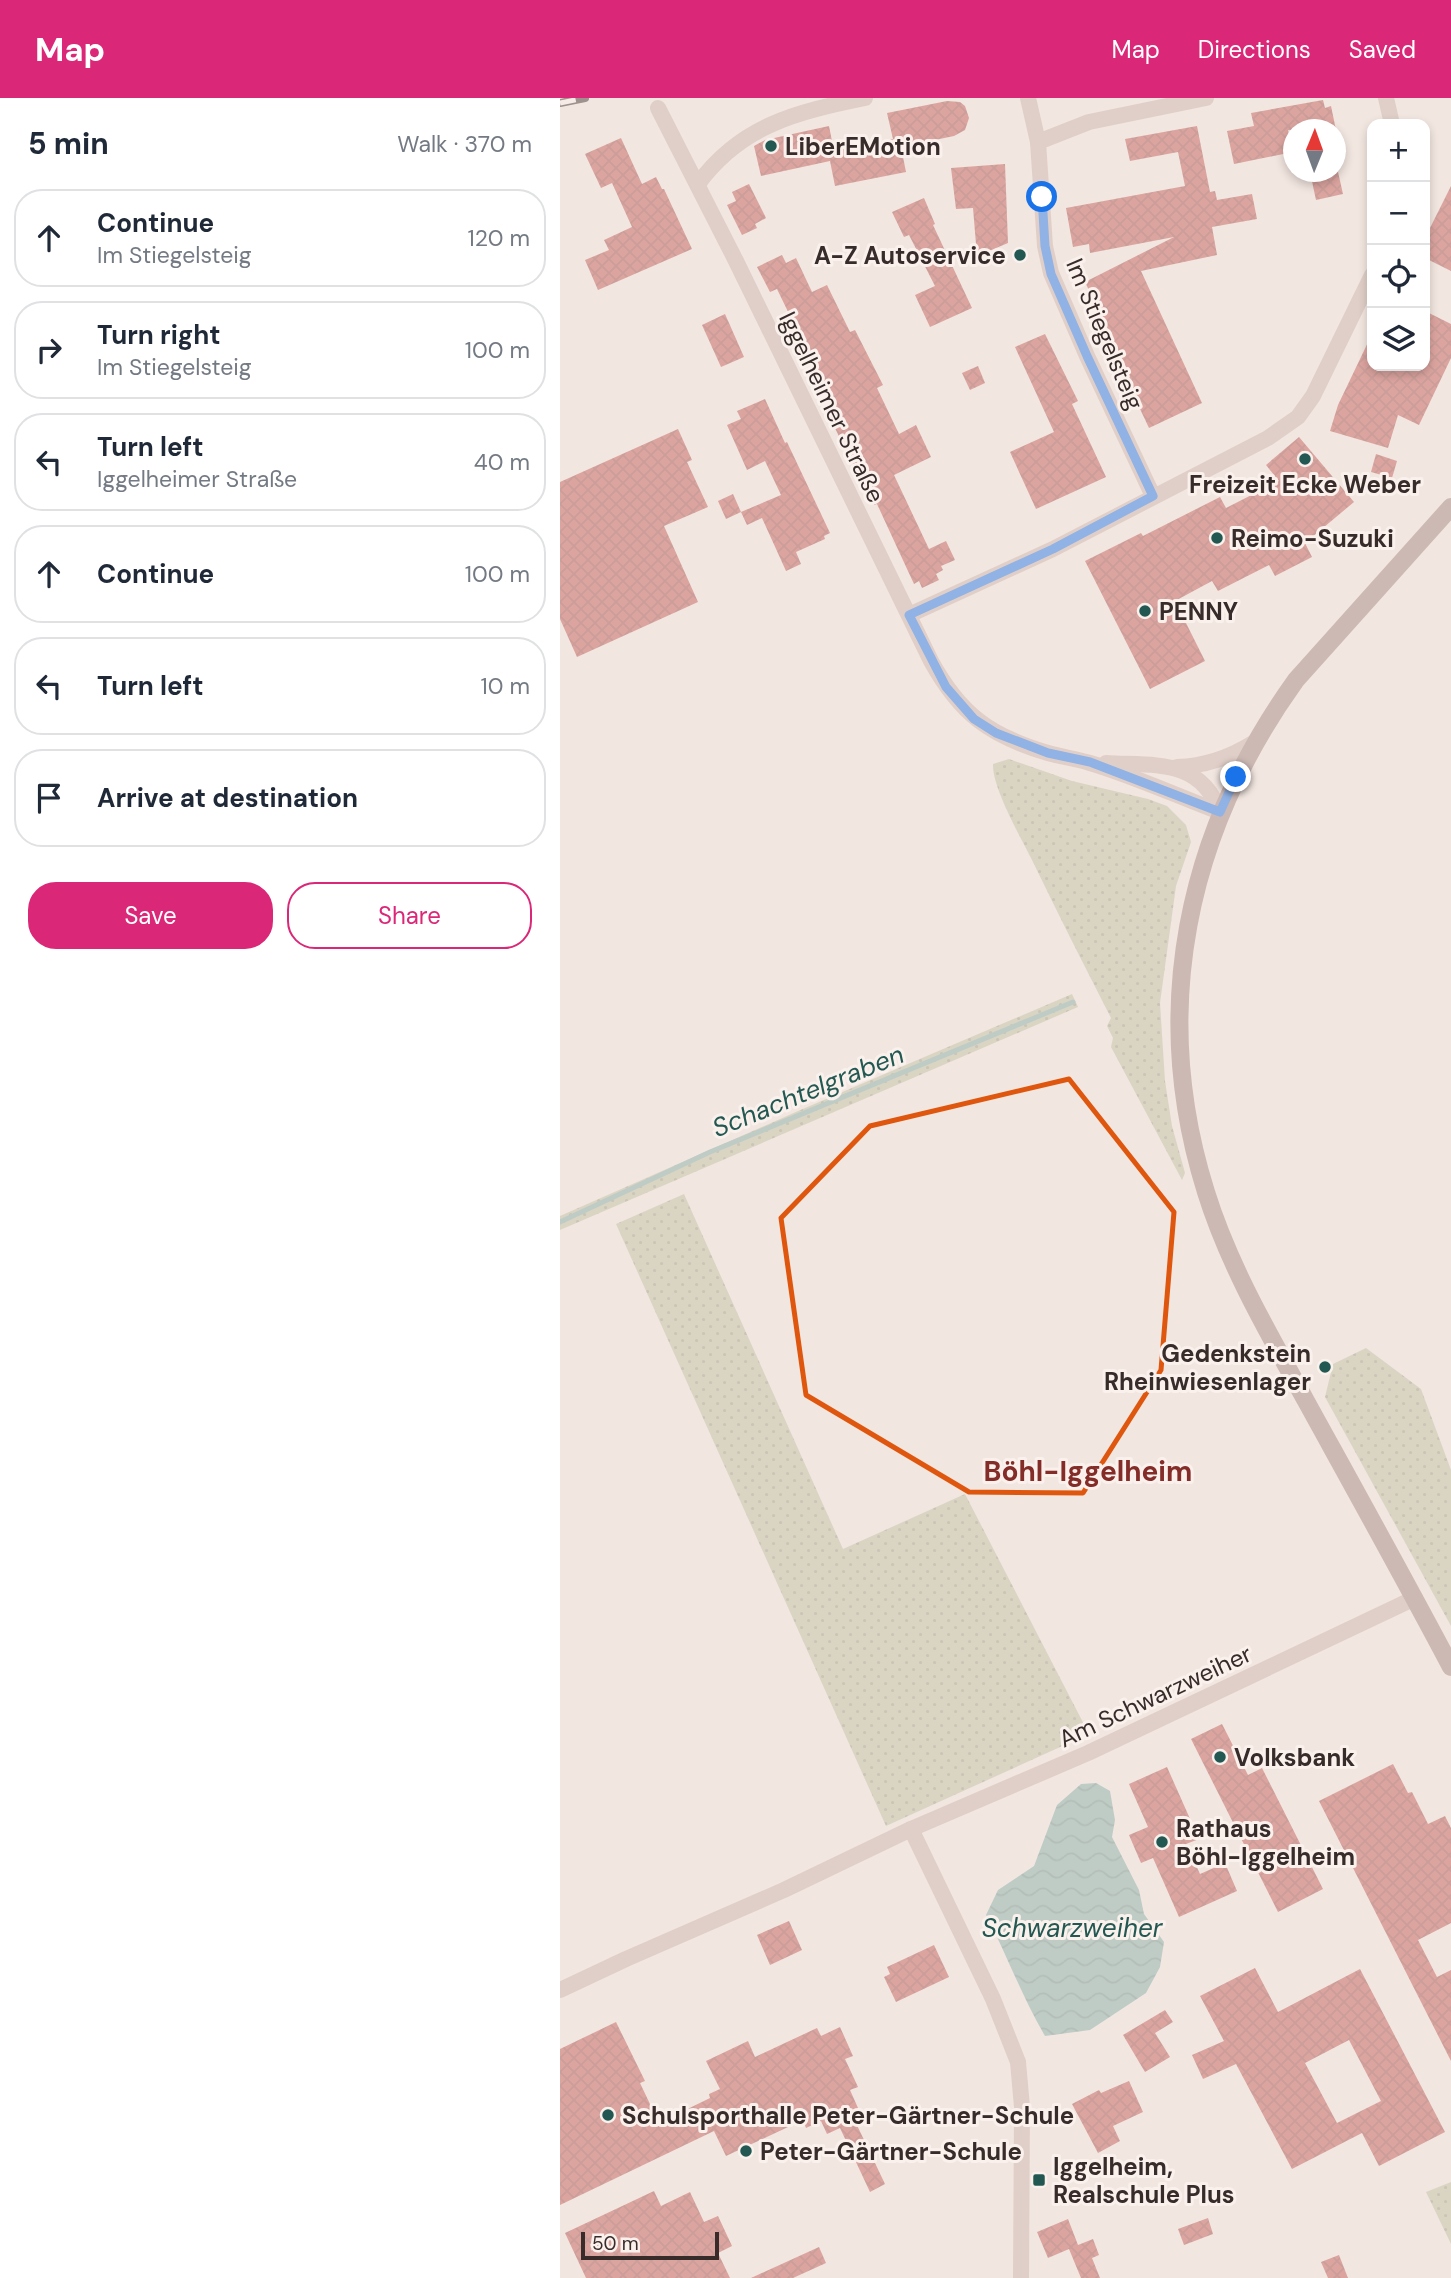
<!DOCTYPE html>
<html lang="en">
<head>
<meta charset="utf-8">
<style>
  body { margin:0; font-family:"DM Sans",sans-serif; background:#f6f6f7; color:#1f2937 }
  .controls { position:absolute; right:21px; top:21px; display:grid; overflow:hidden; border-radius:14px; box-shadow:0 4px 10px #0003 }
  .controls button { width:63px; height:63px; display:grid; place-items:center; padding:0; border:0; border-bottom:2px solid #e0e1e3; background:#fff; color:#1f2937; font:35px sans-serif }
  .compass { position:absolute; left:723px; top:21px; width:63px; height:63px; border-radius:50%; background:#fff; box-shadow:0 4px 10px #0003; rotate:1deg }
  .scale { position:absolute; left:21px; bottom:18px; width:138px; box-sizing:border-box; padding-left:7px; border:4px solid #382c2b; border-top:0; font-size:19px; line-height:24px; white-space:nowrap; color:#382c2b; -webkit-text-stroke:5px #faf1ed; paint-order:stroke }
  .stop { position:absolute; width:21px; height:21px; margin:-16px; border:5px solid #1a73e8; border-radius:50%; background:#fff }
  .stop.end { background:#1a73e8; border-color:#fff; box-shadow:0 2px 7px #0008 }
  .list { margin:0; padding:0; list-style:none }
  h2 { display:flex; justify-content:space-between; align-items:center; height:91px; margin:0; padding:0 28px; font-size:30px }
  h2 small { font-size:23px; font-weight:400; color:#747a83 }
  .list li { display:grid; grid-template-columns:46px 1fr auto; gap:21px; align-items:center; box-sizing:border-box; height:98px; margin:0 14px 14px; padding:0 14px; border:2px solid #e0e1e3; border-radius:28px }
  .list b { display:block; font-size:26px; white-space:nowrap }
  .list p { margin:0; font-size:23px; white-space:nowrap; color:#747a83 }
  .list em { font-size:23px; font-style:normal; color:#747a83 }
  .actions { display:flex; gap:14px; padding:21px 28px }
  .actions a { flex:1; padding:16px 0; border:2px solid #db2777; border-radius:28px; text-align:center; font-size:24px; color:#db2777 }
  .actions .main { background:#db2777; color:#fff }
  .icon { flex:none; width:38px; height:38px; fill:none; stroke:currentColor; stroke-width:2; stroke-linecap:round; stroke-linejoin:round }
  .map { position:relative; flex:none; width:891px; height:2180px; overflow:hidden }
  header { display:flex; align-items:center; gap:42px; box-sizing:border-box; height:98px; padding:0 35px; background:#db2777; color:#fff }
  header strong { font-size:33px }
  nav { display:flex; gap:38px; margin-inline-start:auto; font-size:24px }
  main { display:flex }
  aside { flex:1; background:#fff }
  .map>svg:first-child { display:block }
  .grass { fill:url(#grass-dots) }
  .water { fill:url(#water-waves) }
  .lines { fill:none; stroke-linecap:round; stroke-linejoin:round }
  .stream { stroke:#80aea7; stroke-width:5 }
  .building { fill:url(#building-cross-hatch); fill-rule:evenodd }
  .street { stroke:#cab4ac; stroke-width:16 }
  .secondary { stroke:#9e837e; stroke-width:18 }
  .rail-casing { stroke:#382c2b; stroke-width:8 }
  .rail { stroke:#faf1ed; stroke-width:5; stroke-dasharray:16; stroke-linecap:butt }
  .route { stroke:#1a73e8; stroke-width:9 }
  .marked { fill:none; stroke:#df570e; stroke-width:5; stroke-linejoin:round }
  .poi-dot { fill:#225851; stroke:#faf1ed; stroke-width:2.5 }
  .labels { text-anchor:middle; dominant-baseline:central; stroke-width:6; stroke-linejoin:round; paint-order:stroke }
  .poi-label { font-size:24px; font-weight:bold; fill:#382c2b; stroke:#faf1ed; text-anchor:start }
  .street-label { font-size:24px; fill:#382c2b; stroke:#faf1ed }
  .water-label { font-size:26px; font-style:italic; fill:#225851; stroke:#faf1ed }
  .quarter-label { font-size:28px; font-weight:bold; fill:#832c28; stroke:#faf1ed }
</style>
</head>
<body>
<header>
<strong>Map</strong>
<nav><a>Map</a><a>Directions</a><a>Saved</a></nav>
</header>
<main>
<aside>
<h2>5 min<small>Walk · 370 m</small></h2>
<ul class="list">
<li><svg class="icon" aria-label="ahead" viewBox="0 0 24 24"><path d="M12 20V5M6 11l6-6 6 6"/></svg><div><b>Continue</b><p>Im Stiegelsteig</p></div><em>120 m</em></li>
<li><svg class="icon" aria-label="right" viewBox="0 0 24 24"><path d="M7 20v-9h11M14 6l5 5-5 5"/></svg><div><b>Turn right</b><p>Im Stiegelsteig</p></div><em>100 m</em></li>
<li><svg class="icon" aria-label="left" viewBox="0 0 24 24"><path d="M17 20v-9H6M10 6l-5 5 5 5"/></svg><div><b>Turn left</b><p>Iggelheimer Straße</p></div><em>40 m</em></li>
<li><svg class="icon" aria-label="ahead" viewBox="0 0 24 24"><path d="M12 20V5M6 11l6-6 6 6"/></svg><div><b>Continue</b></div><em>100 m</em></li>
<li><svg class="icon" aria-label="left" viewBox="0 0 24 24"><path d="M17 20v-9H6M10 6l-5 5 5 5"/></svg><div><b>Turn left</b></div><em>10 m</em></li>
<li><svg class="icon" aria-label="arrive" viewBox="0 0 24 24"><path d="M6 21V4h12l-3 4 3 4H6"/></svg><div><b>Arrive at destination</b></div></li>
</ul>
<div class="actions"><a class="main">Save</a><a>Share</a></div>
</aside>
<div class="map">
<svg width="891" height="2180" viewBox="0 0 891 2180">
  <defs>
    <pattern id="grass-dots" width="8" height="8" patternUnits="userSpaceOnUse" patternTransform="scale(1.75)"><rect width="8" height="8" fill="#bcc1a1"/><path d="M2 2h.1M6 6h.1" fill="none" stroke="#9a9d83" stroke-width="1.8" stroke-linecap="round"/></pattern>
    <pattern id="water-waves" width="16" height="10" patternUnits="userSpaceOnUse" patternTransform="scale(1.75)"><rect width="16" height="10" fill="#80aea7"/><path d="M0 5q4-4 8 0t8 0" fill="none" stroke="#6a8e88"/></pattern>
    <pattern id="building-cross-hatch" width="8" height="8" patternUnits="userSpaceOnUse" patternTransform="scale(1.75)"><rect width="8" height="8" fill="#c05651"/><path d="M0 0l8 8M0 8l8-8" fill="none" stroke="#9d4743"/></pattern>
  </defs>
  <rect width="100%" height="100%" fill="#f2e6e0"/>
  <!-- grass -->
  <g class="grass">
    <path d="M 449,661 L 512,683 L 588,701 L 607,708 L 626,727 L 631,744 L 616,788 L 600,905 L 605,983 L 612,1028 L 625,1075 L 622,1082 L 551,949 L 553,940 L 547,928 L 551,920 C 524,867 497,814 471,760 C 460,738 432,689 433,666 Z"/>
    <polygon points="512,896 518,909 0,1132 0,1118 238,1013"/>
    <polygon points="124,1096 283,1451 405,1396 529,1636 326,1728 56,1126"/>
    <polygon points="806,1250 861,1291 891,1372 891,1528 765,1299 773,1266"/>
    <polygon points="891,2084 891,2146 866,2094"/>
  </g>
  <!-- water -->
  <path class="water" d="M 536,1685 L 550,1693 L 555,1722 L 552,1739 L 579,1792 L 584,1816 L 604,1844 L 600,1869 L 586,1895 L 530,1932 L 485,1938 C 462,1899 447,1857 426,1817 L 438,1792 L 474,1768 L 497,1707 L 521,1686 Z"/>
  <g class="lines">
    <!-- stream -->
    <polyline class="stream" points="0,1124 150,1054 513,904"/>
  </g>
  <!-- building -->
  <g class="building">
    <polygon points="763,2 765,10 771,8 776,32 728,32 733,54 674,66 667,33 694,28 691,15"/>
    <polygon points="387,3 400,4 405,8 409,20 405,32 394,38 341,49 346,74 275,88 270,63 201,78 194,48 205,42 269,28 274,53 333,41 327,15"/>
    <polygon points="637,28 650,94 655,93 657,102 692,96 697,121 652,129 657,157 581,173 642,305 589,330 564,277 569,275 525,184 614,139 530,155 529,146 513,149 506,110 625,88 618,54 570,63 565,41"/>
    <polygon points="61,40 82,86 96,79 102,91 104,91 132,151 38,192 25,162 49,152 44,142 72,129 52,85 41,90 25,56"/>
    <polygon points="445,66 448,145 417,158 413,110 396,111 391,70"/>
    <polygon points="750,74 778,74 783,96 756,102"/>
    <polygon points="189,86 206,120 195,126 197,130 182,137 167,107 176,103 172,94"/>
    <polygon points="891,88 891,173 865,160 865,140"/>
    <polygon points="364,100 375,126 373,127 412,210 370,229 355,197 375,188 349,137 344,139 332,114"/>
    <polygon points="222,157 226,165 236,160 252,194 267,187 290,234 295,232 323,287 317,290 339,336 356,327 371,359 334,377 369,451 386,443 395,462 381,468 383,472 376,476 379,482 362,490 359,483 354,486 317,406 314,407 288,357 273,326 281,323 217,191 210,194 197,169"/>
    <polygon points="865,213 891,226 891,260 859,327 838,317 828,350 770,333 778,307 812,236 812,268 865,268"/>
    <polygon points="165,216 184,259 161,269 142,227"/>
    <polygon points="485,236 518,303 512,306 546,379 476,411 450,354 494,334 455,249"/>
    <polygon points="418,268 425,285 410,292 402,275"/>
    <polygon points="205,301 225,345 227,344 270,435 264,438 265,441 236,454 241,466 226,473 202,420 187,427 181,414 221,397 205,363 187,372 167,327 181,321 177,313"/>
    <polygon points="118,331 132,362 127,364 148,409 104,428 138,504 17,559 0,521 0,384"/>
    <polygon points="739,339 794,404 745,445 752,459 715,478 709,467 658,493 652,483 615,503 645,563 590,591 525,463 581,435 583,438 660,399 666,410 719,383 706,367"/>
    <polygon points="816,356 837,363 832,380 811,374"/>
    <polygon points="173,396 181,414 166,421 158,403"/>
    <polygon points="662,1626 688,1677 702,1670 763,1791 718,1814 631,1641"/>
    <polygon points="833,1666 848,1695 852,1694 868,1726 885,1718 891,1730 891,1825 858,1842 877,1879 891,1872 891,1963 759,1703"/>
    <polygon points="607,1669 639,1741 626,1746 640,1776 665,1765 677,1793 619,1819 593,1760 581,1765 569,1737 588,1729 569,1686"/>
    <polygon points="229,1823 242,1852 210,1867 197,1837"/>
    <polygon points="374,1847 389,1879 336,1904 324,1879 330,1876 327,1869"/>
    <path d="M 695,1870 L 718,1914 L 800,1871 L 885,2034 L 819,2068 L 802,2035 L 732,2071 L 676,1966 L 643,1981 L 632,1957 L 664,1943 L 640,1898 ZM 789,1942 L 821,2003 L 777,2025 L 745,1965 Z"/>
    <polygon points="605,1912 613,1924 595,1935 610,1959 585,1974 563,1937"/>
    <polygon points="56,1924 85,1983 80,1985 99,2025 150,2000 149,1996 160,1991 146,1963 188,1943 195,1959 257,1930 261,1938 280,1929 293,1958 285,1961 298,1989 290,1992 302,2019 295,2023 325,2086 310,2094 280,2030 267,2036 261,2023 246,2030 243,2022 166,2058 154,2033 0,2107 0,1951"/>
    <polygon points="569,1983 583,2014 553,2028 560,2043 538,2055 512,2006 539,1992 541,1995"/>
    <polygon points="94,2093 101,2108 130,2094 144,2124 158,2118 172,2148 158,2155 170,2180 26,2180 5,2135"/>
    <polygon points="648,2120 653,2136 624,2147 618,2131"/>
    <polygon points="508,2121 518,2147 533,2141 539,2157 532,2160 540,2180 521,2180 509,2151 488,2160 477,2134"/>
    <polygon points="259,2149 266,2165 233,2180 191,2180"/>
    <polygon points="779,2157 788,2180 768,2180 761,2164"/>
  </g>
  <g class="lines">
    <!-- street -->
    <g class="street">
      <polyline points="468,0 478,44 485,148 491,175 527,258 593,398"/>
      <polyline points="826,0 832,26"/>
      <path d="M 98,10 L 176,163 L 371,563 C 400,616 430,638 488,655 C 502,659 517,661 530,665 C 574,678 617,698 660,714"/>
      <polyline points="478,44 529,24 646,0"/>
      <path d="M 138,86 C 181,27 237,14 305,0"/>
      <polyline points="349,517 493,451 708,340 738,319 753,298 812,177"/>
      <path d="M 546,665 C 595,668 640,660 660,714"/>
      <path d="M 617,669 C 646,668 669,660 693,645"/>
      <polyline points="351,1731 433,1901 458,1964 462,2009 461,2180"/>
      <polyline points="0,1892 66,1861 224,1792 351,1731 528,1655 855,1500"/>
    </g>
    <!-- secondary -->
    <path class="secondary" d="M 891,409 L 736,582 C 626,735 589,913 646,1094 C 669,1168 709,1236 746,1303 C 795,1392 844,1480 891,1569"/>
    <defs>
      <polyline id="rail" points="0,5 25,0"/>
    </defs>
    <!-- rail casing -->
    <use href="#rail" class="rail-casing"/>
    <!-- rail -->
    <use href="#rail" class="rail"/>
  </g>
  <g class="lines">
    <!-- route -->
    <polyline class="route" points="482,99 485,148 491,176 527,258 593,398 493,451 349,517 386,589 414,621 436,635 488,655 530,664 660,714 676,679"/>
  </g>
  <!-- marked area -->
  <path d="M0 0H891V2180H0ZM 509,981 L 614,1114 L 601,1272 L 523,1395 L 409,1394 L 246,1297 L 221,1120 L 310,1028 Z" fill="#f2e6e0" fill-opacity=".55" fill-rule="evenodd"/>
  <path class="marked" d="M 509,981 L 614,1114 L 601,1272 L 523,1395 L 409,1394 L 246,1297 L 221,1120 L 310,1028 Z"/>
  <!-- markers -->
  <g class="poi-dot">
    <circle cx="211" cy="48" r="7"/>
    <circle cx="460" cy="157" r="7"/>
    <circle cx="745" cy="361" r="7"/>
    <circle cx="657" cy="440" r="7"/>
    <circle cx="585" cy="513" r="7"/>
    <circle cx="765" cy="1269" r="7"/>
    <circle cx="660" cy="1659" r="7"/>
    <circle cx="602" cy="1744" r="7"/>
    <circle cx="48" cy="2017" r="7"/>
    <circle cx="186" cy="2053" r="7"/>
    <rect x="472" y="2075" width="14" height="14" rx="3.5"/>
  </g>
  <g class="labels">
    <!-- poi labels -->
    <g class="poi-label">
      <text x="225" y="48">LiberEMotion</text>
      <text x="446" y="157" text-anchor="end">A-Z Autoservice</text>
      <text x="745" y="386" text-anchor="middle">Freizeit Ecke Weber</text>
      <text x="671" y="440">Reimo-Suzuki</text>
      <text x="599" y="513">PENNY</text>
      <text x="751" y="1255" text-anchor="end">Gedenkstein<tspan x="751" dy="28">Rheinwiesenlager</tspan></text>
      <text x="674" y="1659">Volksbank</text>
      <text x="616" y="1730">Rathaus<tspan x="616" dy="28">Böhl-Iggelheim</tspan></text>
      <text x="62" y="2017">Schulsporthalle Peter-Gärtner-Schule</text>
      <text x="200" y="2053">Peter-Gärtner-Schule</text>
      <text x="493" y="2068">Iggelheim,<tspan x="493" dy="28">Realschule Plus</tspan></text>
    </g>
    <!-- street labels -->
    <g class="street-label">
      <text transform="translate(545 236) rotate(67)">Im Stiegelsteig</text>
      <text transform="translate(272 309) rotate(64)">Iggelheimer Straße</text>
      <text transform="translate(595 1598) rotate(-25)">Am Schwarzweiher</text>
    </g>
    <!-- water labels -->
    <g class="water-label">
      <text transform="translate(248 993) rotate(-22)">Schachtelgraben</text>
      <text x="512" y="1830">Schwarzweiher</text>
    </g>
    <!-- quarter labels -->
    <g class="quarter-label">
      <text x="528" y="1373">Böhl-Iggelheim</text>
    </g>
  </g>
</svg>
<div class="controls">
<button>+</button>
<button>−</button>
<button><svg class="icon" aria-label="locate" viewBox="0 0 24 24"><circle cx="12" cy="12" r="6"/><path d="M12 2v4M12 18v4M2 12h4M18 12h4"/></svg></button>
<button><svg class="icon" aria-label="layers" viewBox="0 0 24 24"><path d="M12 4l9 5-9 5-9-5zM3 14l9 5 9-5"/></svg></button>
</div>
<svg class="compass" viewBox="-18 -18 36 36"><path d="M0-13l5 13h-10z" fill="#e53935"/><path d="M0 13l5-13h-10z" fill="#747a83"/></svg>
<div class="scale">50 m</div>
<div class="stop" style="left:482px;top:99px"></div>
<div class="stop end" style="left:676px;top:679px"></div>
</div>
</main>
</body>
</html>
